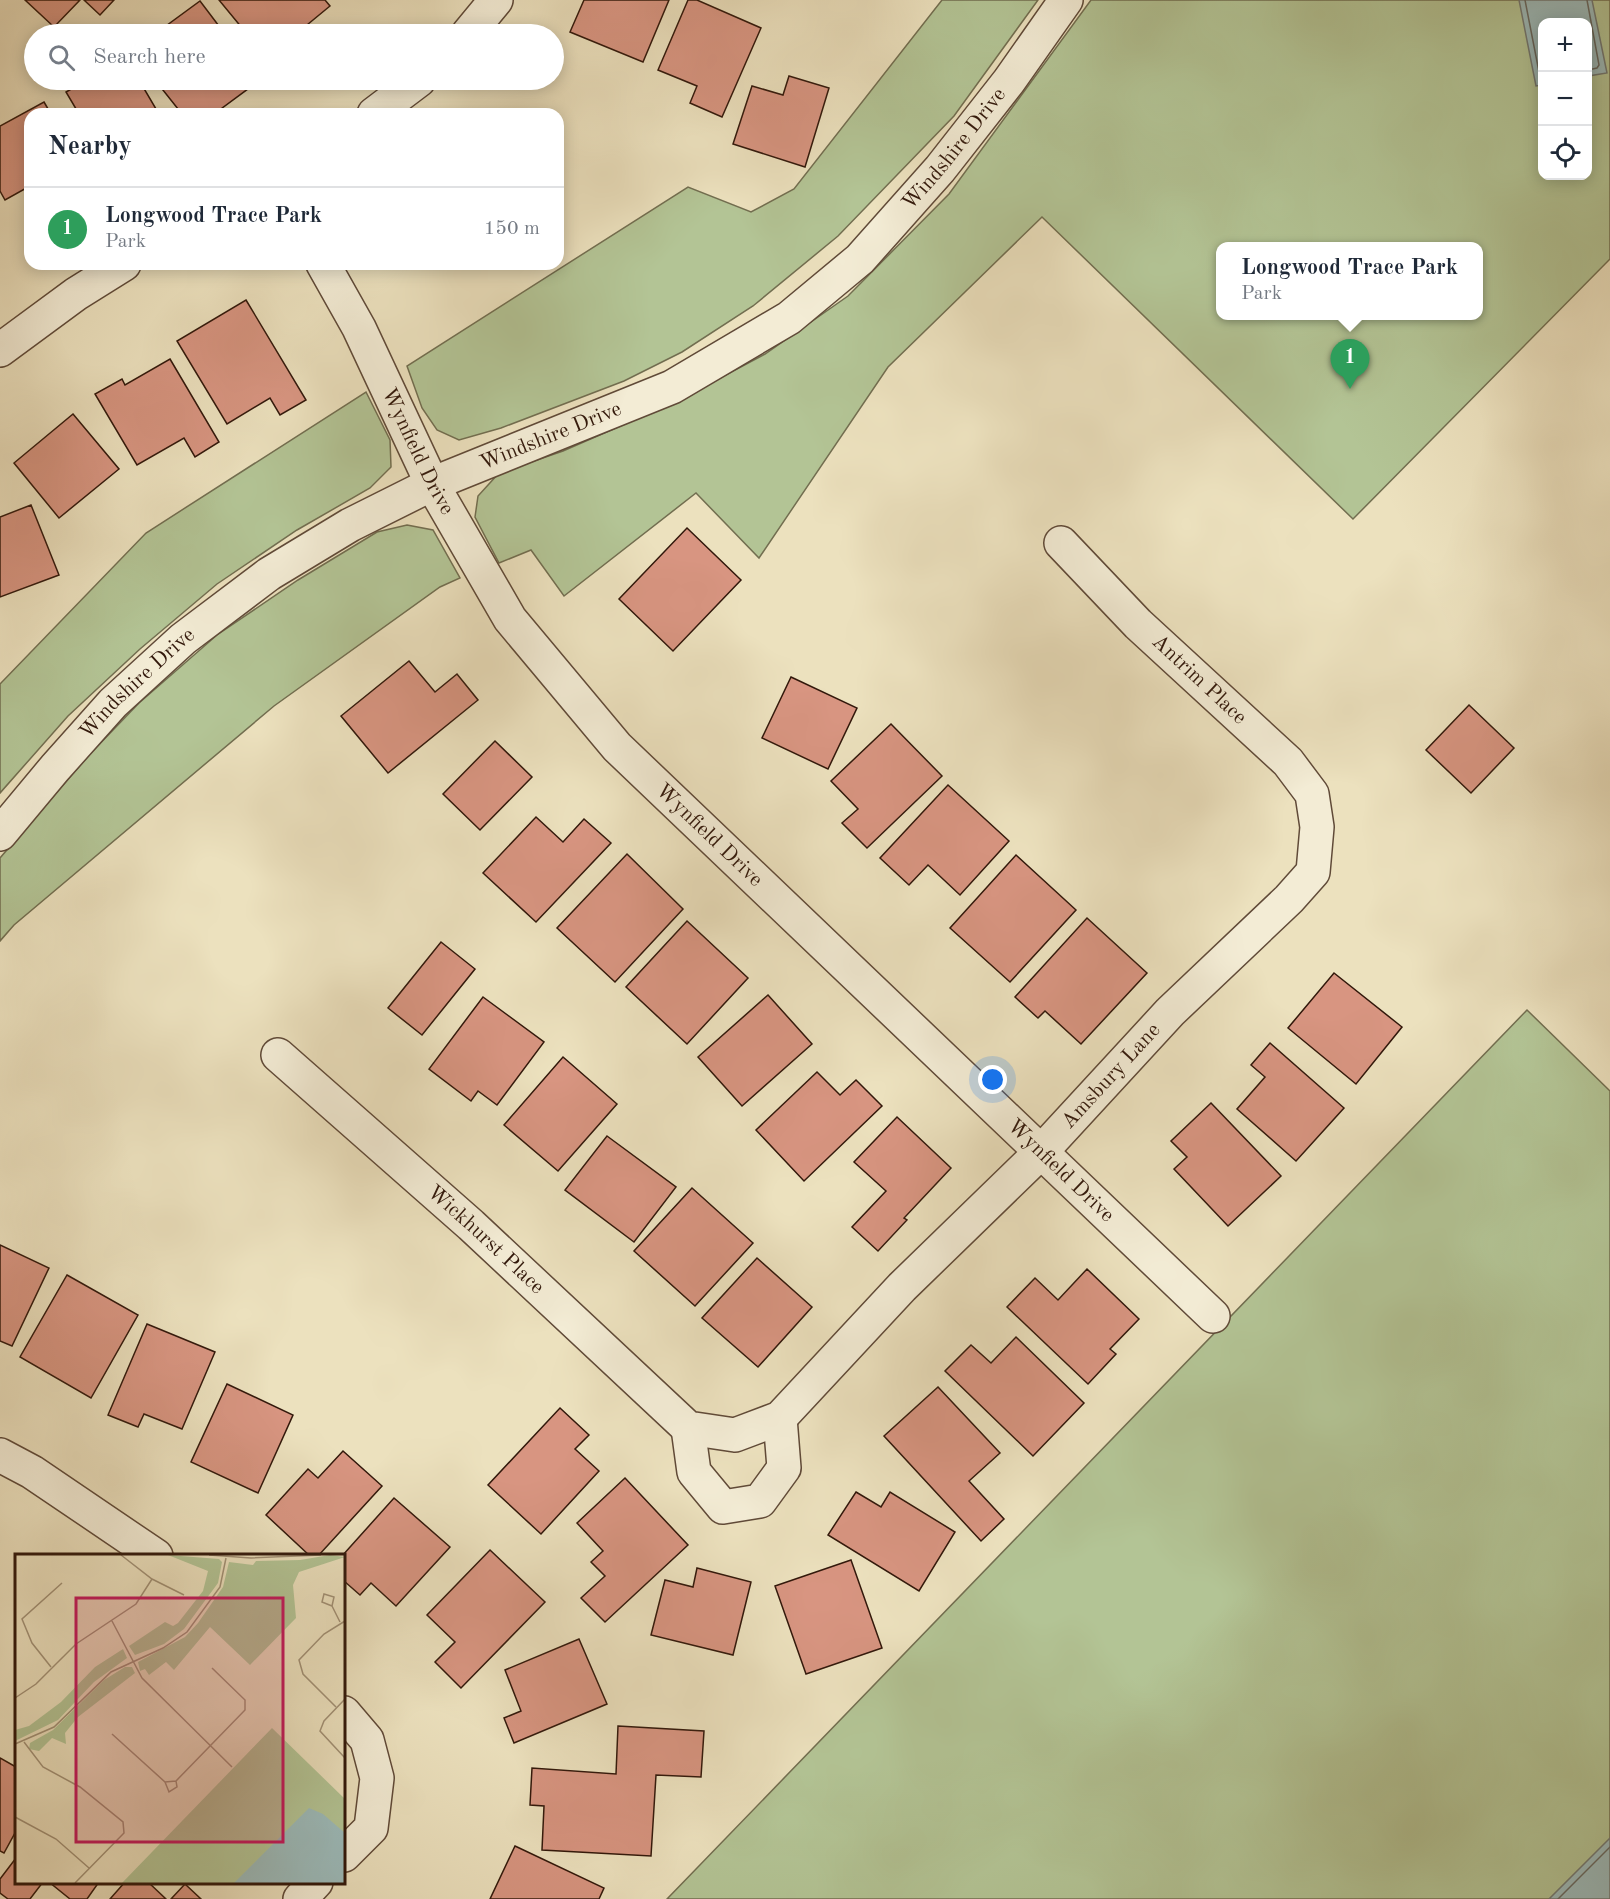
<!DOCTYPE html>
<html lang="en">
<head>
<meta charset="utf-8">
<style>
  body { margin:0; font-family:"Old Standard TT",serif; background:#f2f2f3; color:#1f2937 }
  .controls { position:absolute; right:18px; top:18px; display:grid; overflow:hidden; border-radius:12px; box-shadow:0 3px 15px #0003 }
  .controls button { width:54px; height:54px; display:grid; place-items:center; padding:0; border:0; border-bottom:2px solid #e0e1e3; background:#fff; color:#1f2937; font:30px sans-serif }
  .you { position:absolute; left:993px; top:1080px; width:21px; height:21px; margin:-15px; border:4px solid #fff; border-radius:50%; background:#1a73e8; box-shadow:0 0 0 9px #1a73e833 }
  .badge { display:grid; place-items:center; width:39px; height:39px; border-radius:50%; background:#b45309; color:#fff; font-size:20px; font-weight:700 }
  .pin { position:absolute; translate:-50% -50px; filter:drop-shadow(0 2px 3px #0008) }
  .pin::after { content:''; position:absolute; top:32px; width:21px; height:18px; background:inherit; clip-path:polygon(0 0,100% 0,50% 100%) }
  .popup { position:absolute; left:1216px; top:242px; width:267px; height:78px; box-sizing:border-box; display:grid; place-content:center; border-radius:12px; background:#fff; filter:drop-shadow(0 2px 4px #0005); font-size:20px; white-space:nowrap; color:#747a83 }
  .popup b { font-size:22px; color:#1f2937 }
  .popup::after { content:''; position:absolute; left:50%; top:100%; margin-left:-12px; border:12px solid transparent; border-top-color:#fff }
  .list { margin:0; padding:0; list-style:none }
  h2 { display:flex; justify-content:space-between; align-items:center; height:78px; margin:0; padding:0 24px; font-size:26px }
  h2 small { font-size:20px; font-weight:400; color:#747a83 }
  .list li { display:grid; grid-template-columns:39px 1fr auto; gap:18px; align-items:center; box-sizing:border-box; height:84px; padding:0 24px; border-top:2px solid #e0e1e3 }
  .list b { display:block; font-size:22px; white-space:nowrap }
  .list p { margin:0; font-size:20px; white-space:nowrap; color:#747a83 }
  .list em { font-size:20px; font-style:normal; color:#747a83 }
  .icon { flex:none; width:33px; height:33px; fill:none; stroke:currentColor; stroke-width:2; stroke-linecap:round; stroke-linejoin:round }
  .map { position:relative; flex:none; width:1610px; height:1899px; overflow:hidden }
  .search { position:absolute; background:#fff; box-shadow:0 3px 15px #0003; left:24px; top:24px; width:540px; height:66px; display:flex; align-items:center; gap:15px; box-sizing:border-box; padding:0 21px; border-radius:33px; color:#747a83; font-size:22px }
  .panel { position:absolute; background:#fff; box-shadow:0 3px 15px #0003; left:24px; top:108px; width:540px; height:162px; border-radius:18px }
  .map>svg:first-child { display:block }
  .green { fill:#b3c495; stroke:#726e50; stroke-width:1.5; fill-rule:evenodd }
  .water { fill:#9cbbbb; stroke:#727a75; stroke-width:1.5 }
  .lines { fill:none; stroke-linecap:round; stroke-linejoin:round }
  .shore { stroke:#676a63; stroke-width:1.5 }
  .building { fill:#d89581; stroke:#32180b; stroke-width:1.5 }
  .minor-casing { stroke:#604a38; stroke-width:36 }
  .minor { stroke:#f3ecd5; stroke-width:33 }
  .labels { text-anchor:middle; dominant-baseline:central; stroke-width:5; stroke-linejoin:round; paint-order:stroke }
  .street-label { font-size:21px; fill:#32180b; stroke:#f3ecd5 }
  .inset-road { fill:none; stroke:#a29176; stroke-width:1.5 }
  .view { fill:#c2185b; fill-opacity:0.15; stroke:#c2185b; stroke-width:3 }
  .inset-edge { fill:none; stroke:#32180b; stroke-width:3 }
</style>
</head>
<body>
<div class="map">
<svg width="1610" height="1899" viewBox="0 0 1610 1899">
  <rect width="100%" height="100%" fill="#ece1be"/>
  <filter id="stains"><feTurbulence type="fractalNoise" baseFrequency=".00333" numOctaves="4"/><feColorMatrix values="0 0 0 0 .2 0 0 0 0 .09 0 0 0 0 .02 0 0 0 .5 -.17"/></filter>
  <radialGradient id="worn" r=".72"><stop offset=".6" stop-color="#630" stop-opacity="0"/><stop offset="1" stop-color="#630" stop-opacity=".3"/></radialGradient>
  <!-- green -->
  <g class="green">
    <polygon points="942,0 1038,0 954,116 838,236 753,306 682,352 624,381 501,428 459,440 437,430 422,408 407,366 688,187 751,212 794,189"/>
    <path d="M 1091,0 L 1610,0 L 1610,259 L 1353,519 L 1042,217 L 888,367 L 759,558 L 696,493 L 564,596 L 531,550 L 499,563 L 475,517 L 478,496 L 499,473 L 563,451 L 673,403 L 765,354 L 848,296 L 949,194 ZM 1542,22 L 1588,22 L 1588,176 L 1542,176 ZM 1221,246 L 1479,246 L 1479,316 L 1221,316 Z"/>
    <polygon points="366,392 390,440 391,467 370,488 297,530 217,584 140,649 68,716 0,793 0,684 146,533"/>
    <polygon points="407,525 433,530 460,578 440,587 274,706 14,925 0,941 0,858 89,755 139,703 217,635 298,580 377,532"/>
    <polygon points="1527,1010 1610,1091 1610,1899 667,1899"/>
  </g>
  <!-- water -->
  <g class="water">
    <polygon points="1519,0 1592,0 1607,73 1588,76 1588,22 1542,22 1542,85 1536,86"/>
    <polygon points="1610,1838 1610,1899 1549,1899"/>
  </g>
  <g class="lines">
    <!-- shore -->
    <g class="shore">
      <polyline points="1525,0 1540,77 1542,79"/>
      <polyline points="1587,0 1599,65 1597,68 1588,70"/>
      <polyline points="1558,1899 1610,1847"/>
    </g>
  </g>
  <!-- building -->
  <g class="building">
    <polygon points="25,0 80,0 54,27"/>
    <polygon points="84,0 114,0 100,15"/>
    <polygon points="219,0 325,0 330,6 296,34 247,34"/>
    <polygon points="584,0 669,0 643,62 570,32"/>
    <polygon points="688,0 697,0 761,28 722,117 690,103 697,86 658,70"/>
    <polygon points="200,1 225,34 155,34"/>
    <polygon points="789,76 829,88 805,167 733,144 752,86 783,95"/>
    <polygon points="87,80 139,80 159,114 79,114 66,92"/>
    <polygon points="155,80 260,80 214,114 182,114"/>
    <polygon points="44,102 51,114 30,114 30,186 5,200 0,191 0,126"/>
    <polygon points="246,300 306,400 280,415 270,398 227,424 177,341"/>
    <polygon points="170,359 219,442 195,457 184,438 137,465 95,394 122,379 125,385"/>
    <polygon points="73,414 119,469 59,518 14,463"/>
    <polygon points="31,505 59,575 0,597 0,517"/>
    <polygon points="687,528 741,580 673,651 619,599"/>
    <polygon points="409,661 435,692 457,674 478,700 388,773 341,716"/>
    <polygon points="791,677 857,708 828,769 762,738"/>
    <polygon points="1469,705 1514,748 1471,793 1426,750"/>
    <polygon points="891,724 942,776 867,848 842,823 858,809 831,781"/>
    <polygon points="495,741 532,777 480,830 443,794"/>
    <polygon points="948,785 1009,841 960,895 928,865 909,885 880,858"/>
    <polygon points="536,817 563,842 584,819 611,843 536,922 483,873"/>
    <polygon points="627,854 683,909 615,982 557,928"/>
    <polygon points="1016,855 1076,910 1010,982 950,928"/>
    <polygon points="1087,918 1147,973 1081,1044 1045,1011 1038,1018 1015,997"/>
    <polygon points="687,921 748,978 687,1044 626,987"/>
    <polygon points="441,942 475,969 422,1035 388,1008"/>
    <polygon points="1334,973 1402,1027 1356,1084 1288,1028"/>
    <polygon points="768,995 812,1044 742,1106 698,1057"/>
    <polygon points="483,997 544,1042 497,1105 478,1091 471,1101 429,1069"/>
    <polygon points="1270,1043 1344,1108 1296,1161 1237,1109 1265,1077 1251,1065"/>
    <polygon points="563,1057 617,1104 558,1171 504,1125"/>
    <polygon points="817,1072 840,1095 856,1080 882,1106 804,1181 756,1130"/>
    <polygon points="1211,1103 1281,1176 1228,1226 1174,1169 1187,1157 1171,1141"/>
    <polygon points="897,1117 951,1168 904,1218 907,1220 878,1251 852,1227 886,1191 854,1162"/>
    <polygon points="607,1136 676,1187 634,1242 565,1190"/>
    <polygon points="692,1188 753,1243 695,1306 634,1251"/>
    <polygon points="0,1245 49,1268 12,1346 0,1341"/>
    <polygon points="757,1258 812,1307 758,1367 702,1318"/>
    <polygon points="1087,1269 1139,1319 1110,1349 1116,1354 1088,1384 1007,1307 1035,1278 1058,1300"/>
    <polygon points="67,1275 138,1315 91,1398 20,1357"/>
    <polygon points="147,1324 215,1352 182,1429 144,1414 138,1427 108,1415"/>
    <polygon points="1016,1337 1084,1403 1033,1456 945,1371 971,1345 991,1363"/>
    <polygon points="227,1384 293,1415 258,1493 191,1462"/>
    <polygon points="938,1387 1000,1453 969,1481 1004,1519 981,1541 884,1436"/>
    <polygon points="560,1408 589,1435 575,1449 599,1471 541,1534 488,1485"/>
    <polygon points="343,1451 382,1486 318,1556 310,1556 266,1515 308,1469 318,1478"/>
    <polygon points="625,1478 688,1545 605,1622 581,1598 605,1576 591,1562 603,1551 577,1523"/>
    <polygon points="856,1492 881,1507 890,1492 955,1532 919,1591 828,1535"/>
    <polygon points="394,1498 450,1547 396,1606 371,1583 360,1595 344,1581 344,1556 342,1556"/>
    <polygon points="490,1550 545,1602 461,1688 435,1662 455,1642 427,1615"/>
    <polygon points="851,1560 882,1648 806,1674 775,1586"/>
    <polygon points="697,1568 751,1582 733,1655 651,1635 665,1580 693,1587"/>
    <polygon points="579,1639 607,1704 514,1743 504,1718 521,1711 505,1670"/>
    <polygon points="618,1726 704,1731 701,1777 656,1775 651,1856 542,1850 544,1806 530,1805 532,1768 616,1774"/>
    <polygon points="0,1758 16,1767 16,1831 4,1853 0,1851"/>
    <polygon points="515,1846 604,1888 599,1899 490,1899"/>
    <polygon points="16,1858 16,1882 43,1882 30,1899 8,1899 0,1893 0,1879"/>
    <polygon points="49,1882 99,1882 87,1899 70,1899"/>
    <polygon points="125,1882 148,1882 166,1899 110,1899"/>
    <polygon points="185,1884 201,1899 171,1899"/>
  </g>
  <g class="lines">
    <defs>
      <g id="minor">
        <polyline points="468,34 496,0"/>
        <polyline points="374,114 419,80"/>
        <path id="s1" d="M 323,264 L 359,328 L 432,484 L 510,619 L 617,747 L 1213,1316"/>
        <polyline points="0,350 76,294 124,264"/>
        <path id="s2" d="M 0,834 L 55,768 L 113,703 L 183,639 L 269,574 L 350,525 L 432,484 L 672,387 L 789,318 L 860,259 L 940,169 L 1009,81 L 1066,0"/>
        <path id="s3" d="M 278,1055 L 471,1225 L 688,1428 L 735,1435 L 780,1418 L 902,1287 L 1041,1152 L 1170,1012 L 1289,899 L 1313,872 L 1317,827 L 1312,794 L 1288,762 L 1138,624 L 1061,543"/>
        <polyline points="688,1428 694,1472 723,1507 760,1501 784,1468 780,1418"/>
        <polyline points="0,1455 32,1472 156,1556"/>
        <polyline points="344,1713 367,1740 377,1778 371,1828 344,1855"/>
        <polyline points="300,1899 316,1882"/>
      </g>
    </defs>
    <!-- minor casing -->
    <use href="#minor" class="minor-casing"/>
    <!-- minor -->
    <use href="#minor" class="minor"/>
  </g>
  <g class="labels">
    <!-- street labels -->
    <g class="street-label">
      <text stroke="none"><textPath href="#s2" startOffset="1194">Windshire Drive</textPath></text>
      <text stroke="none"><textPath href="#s2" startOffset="690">Windshire Drive</textPath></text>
      <text stroke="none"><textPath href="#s1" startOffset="210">Wynfield Drive</textPath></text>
      <text transform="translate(1199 680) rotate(43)">Antrim Place</text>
      <text stroke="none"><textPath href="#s2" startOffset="204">Windshire Drive</textPath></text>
      <text stroke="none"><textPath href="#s1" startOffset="696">Wynfield Drive</textPath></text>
      <text stroke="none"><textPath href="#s3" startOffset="1126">Amsbury Lane</textPath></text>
      <text stroke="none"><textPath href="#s1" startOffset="1182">Wynfield Drive</textPath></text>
      <text stroke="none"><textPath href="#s3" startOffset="278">Wickhurst Place</textPath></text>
    </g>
  </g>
  <!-- overview -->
  <g transform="translate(15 1554)">
    <rect width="330" height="330" fill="#ece1be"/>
    <path d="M 153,1 L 204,5 L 207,8 L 203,29 L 169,75 L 149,90 L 120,101 L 114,92 L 150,68 L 158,72 L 163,69 L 188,37 L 193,17 ZM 315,1 L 330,3 L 284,18 L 278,31 L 281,64 L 235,111 L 195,73 L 159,116 L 151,108 L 134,121 L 130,115 L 125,117 L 123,108 L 170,83 L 183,69 L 208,33 L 214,8 L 238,11 L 241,7 L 285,6 ZM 108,95 L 112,104 L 79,128 L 43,166 L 0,187 L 0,176 L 14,172 L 46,148 L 80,113 ZM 110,113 L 117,113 L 120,119 L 63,163 L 50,179 L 51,190 L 37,184 L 24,197 L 14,195 L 15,189 L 38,176 L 89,126 ZM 257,174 L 330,245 L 330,329 L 107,329 Z" fill="#b3c495"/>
    <path d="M 294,254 L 308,260 L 330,279 L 330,329 L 219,329 Z" fill="#9cbbbb"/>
    <path class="inset-road" d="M 106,1 L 137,25 L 169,41M 194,1 L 236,4 L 306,1M 317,52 L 307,48 L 309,40 L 319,43 L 317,52 L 325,68M 97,67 L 127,124 L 217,213M 36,113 L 17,89 L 7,65 L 47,29M 0,144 L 21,130 L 61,90 L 121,50 L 137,25M 330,145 L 309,167 L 305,177 L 330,204M 321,153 L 288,120 L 284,106 L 309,80 L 330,67M 97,180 L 150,228 L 161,227 L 230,156 L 230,146 L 197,114M 9,188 L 28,213 L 65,233 L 108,268 L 109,279 L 60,329M 0,190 L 39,173 L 96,118 L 148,94 L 172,78 L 205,33 L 211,4M 150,228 L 154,238 L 162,233 L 161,227M 0,263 L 41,285 L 74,314"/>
    <path class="view" d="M 61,44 L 268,44 L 268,288 L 61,288 Z"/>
    <rect width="330" height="330" class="inset-edge"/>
  </g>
  <rect width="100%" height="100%" filter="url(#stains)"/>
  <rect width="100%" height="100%" fill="url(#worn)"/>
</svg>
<div class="controls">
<button>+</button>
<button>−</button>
<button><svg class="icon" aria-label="locate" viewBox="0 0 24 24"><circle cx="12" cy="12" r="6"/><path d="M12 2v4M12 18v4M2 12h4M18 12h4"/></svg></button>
</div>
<div class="you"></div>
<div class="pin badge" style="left:1350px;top:389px;background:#2e9e5b">1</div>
<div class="popup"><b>Longwood Trace Park</b>Park</div>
<div class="search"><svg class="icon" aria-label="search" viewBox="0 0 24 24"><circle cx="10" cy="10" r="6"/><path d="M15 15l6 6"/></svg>Search here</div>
<section class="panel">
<h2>Nearby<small></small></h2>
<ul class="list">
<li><span class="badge" style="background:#2e9e5b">1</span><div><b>Longwood Trace Park</b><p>Park</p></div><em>150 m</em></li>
</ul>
</section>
</div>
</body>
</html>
